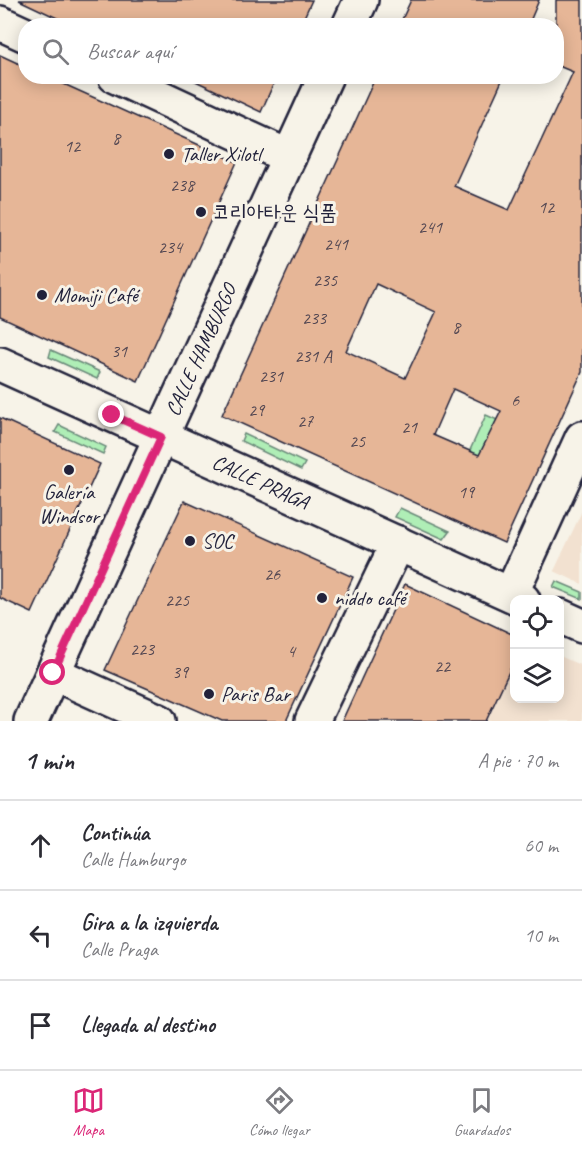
<!DOCTYPE html>
<html lang="es">
<head>
<meta charset="utf-8">
<style>
  body { margin:0; font-family:Caveat,"Poor Story",sans-serif; background:#f7f7f7; color:#2b2b33 }
  .controls { position:absolute; right:18px; bottom:18px; display:grid; overflow:hidden; border-radius:12px; box-shadow:0 3px 15px #0003 }
  .controls button { width:54px; height:54px; display:grid; place-items:center; padding:0; border:0; border-bottom:2px solid #e1e1e2; background:#fff; color:#2b2b33; font:30px sans-serif }
  .stop { position:absolute; width:18px; height:18px; margin:-14px; border:4px solid #db2777; border-radius:50%; background:#fff }
  .stop.end { background:#db2777; border-color:#fff; box-shadow:0 2px 6px #0008 }
  .list { margin:0; padding:0; list-style:none }
  h2 { display:flex; justify-content:space-between; align-items:center; height:78px; margin:0; padding:0 24px; font-size:26px }
  h2 small { font-size:20px; font-weight:400; color:#7c7c81 }
  .list li { display:grid; grid-template-columns:39px 1fr auto; gap:18px; align-items:center; box-sizing:border-box; height:90px; padding:0 24px; border-top:2px solid #e1e1e2 }
  .list b { display:block; font-size:22px; white-space:nowrap }
  .list p { margin:0; font-size:20px; white-space:nowrap; color:#7c7c81 }
  .list em { font-size:20px; font-style:normal; color:#7c7c81 }
  .icon { flex:none; width:33px; height:33px; fill:none; stroke:currentColor; stroke-width:2; stroke-linecap:round; stroke-linejoin:round }
  .map { position:relative; flex:none; width:582px; height:721px; overflow:hidden }
  .search { position:absolute; background:#fff; box-shadow:0 3px 15px #0003; left:18px; right:18px; top:18px; height:66px; display:flex; align-items:center; gap:15px; box-sizing:border-box; padding:0 21px; border-radius:24px; color:#7c7c81; font-size:22px }
  .sheet { height:348px; background:#fff }
  nav { display:flex; justify-content:space-around; align-items:center; box-sizing:border-box; height:84px; border-top:2px solid #e1e1e2; background:#fff; font-size:16px; color:#7c7c81 }
  nav a { display:grid; justify-items:center; gap:3px }
  nav .on { color:#db2777 }
  .map>svg:first-child { display:block }
  .built { fill:#f2e1d0 }
  .green { fill:#afeeb6; stroke:#688878; stroke-width:1.5 }
  .building { fill:#e6b697; stroke:#22223b; stroke-width:1.5; fill-rule:evenodd }
  .lines { fill:none; stroke-linecap:round; stroke-linejoin:round }
  .minor-casing { stroke:#22223b; stroke-width:38 }
  .minor { stroke:#f7f3e8; stroke-width:33 }
  .route { stroke:#db2777; stroke-width:8 }
  .poi-dot { fill:#22223b; stroke:#f7f3e8; stroke-width:2 }
  .labels { text-anchor:middle; dominant-baseline:central; stroke-width:6; stroke-linejoin:round; paint-order:stroke }
  .number-label { font-size:18px; fill:#534752 }
  .poi-label { font-size:21px; fill:#22223b; stroke:#f7f3e8; text-anchor:start }
  .street-label { font-size:21px; fill:#22223b; stroke:#f7f3e8 }
</style>
</head>
<body>
<div class="map">
<svg width="582" height="721" viewBox="0 0 582 721">
  <rect width="100%" height="100%" fill="#f7f3e8"/>
  <filter id="ink" filterUnits="userSpaceOnUse"><feTurbulence type="fractalNoise" baseFrequency=".0167" numOctaves="2"/><feDisplacementMap in="SourceGraphic" scale="12" xChannelSelector="R" yChannelSelector="G"/><feConvolveMatrix kernelMatrix="1 2 1 2 8 2 1 2 1" color-interpolation-filters="sRGB"/></filter>
  <g filter="url(#ink)">
    <!-- built -->
    <g class="built">
      <polygon points="582,511 582,584 554,571"/>
      <polygon points="405,584 514,635 514,698 560,698 560,656 582,666 582,721 342,721"/>
    </g>
    <!-- green -->
    <g class="green">
      <polygon points="51,350 100,372 97,379 49,357"/>
      <polygon points="486,415 522,431 501,475 466,459"/>
      <polygon points="59,425 106,447 103,454 55,432"/>
      <polygon points="244,434 305,463 301,470 241,441"/>
      <polygon points="400,508 450,531 444,539 395,517"/>
      <polygon points="556,581 582,592 582,599 553,587"/>
    </g>
    <!-- building -->
    <g class="building">
      <polygon points="19,0 312,0 300,26 74,26"/>
      <polygon points="411,0 539,0 528,26 399,26"/>
      <path d="M 556,0 L 582,0 L 582,372 L 504,543 L 222,415 L 376,76 L 504,76 L 454,186 L 509,210 L 573,72 L 556,65 ZM 376,284 L 436,312 L 405,378 L 346,351 ZM 453,389 L 501,411 L 479,455 L 433,435 Z"/>
      <polygon points="0,55 26,67 26,76 46,76 237,162 138,381 0,317"/>
      <polygon points="185,76 277,76 261,112"/>
      <polygon points="0,418 100,464 32,613 0,598"/>
      <polygon points="184,501 353,577 286,721 222,721 105,670"/>
      <polygon points="405,584 514,635 514,661 486,721 342,721"/>
    </g>
    <g class="lines">
      <defs>
        <g id="minor">
          <polyline points="0,23 26,35"/>
          <polyline points="349,26 361,0"/>
          <polyline points="115,76 289,157"/>
          <path id="s1" d="M 0,364 L 523,600"/>
          <polyline points="511,594 582,438"/>
          <polyline points="560,616 582,626"/>
          <polyline points="53,673 159,721"/>
          <path id="s2" d="M 31,721 L 326,76"/>
          <polyline points="312,721 398,543"/>
        </g>
      </defs>
      <!-- minor casing -->
      <use href="#minor" class="minor-casing"/>
      <!-- minor -->
      <use href="#minor" class="minor"/>
    </g>
  </g>
  <g class="lines" filter="url(#ink)">
    <!-- route -->
    <polyline class="route" points="53,673 161,437 112,415"/>
  </g>
  <!-- markers -->
  <g class="poi-dot">
    <circle cx="169" cy="154" r="6"/>
    <circle cx="201" cy="212" r="6"/>
    <circle cx="42" cy="295" r="6"/>
    <circle cx="69" cy="470" r="6"/>
    <circle cx="190" cy="541" r="6"/>
    <circle cx="322" cy="598" r="6"/>
    <circle cx="209" cy="694" r="6"/>
  </g>
  <g class="labels">
    <!-- number labels -->
    <g class="number-label">
      <text x="116" y="138">8</text>
      <text x="72" y="146">12</text>
      <text x="182" y="185">238</text>
      <text x="546" y="207">12</text>
      <text x="430" y="227">241</text>
      <text x="336" y="244">241</text>
      <text x="170" y="247">234</text>
      <text x="325" y="280">235</text>
      <text x="314" y="318">233</text>
      <text x="456" y="327">8</text>
      <text x="119" y="351">31</text>
      <text x="313" y="356">231 A</text>
      <text x="271" y="376">231</text>
      <text x="515" y="400">6</text>
      <text x="256" y="410">29</text>
      <text x="305" y="421">27</text>
      <text x="409" y="427">21</text>
      <text x="357" y="441">25</text>
      <text x="466" y="492">19</text>
      <text x="272" y="574">26</text>
      <text x="177" y="600">225</text>
      <text x="142" y="649">223</text>
      <text x="291" y="651">4</text>
      <text x="442" y="666">22</text>
      <text x="180" y="672">39</text>
    </g>
    <!-- poi labels -->
    <g class="poi-label">
      <text x="181" y="154">Taller Xilotl</text>
      <text x="213" y="212">코리아타운 식품</text>
      <text x="54" y="295">Momiji Café</text>
      <text x="69" y="492" text-anchor="middle">Galería<tspan x="69" dy="24">Windsor</tspan></text>
      <text x="202" y="541">SOC</text>
      <text x="334" y="598">niddo café</text>
      <text x="221" y="694">Paris Bar</text>
    </g>
    <!-- street labels -->
    <g class="street-label">
      <text stroke="none"><textPath href="#s2" startOffset="408">CALLE HAMBURGO</textPath></text>
      <text stroke="none"><textPath href="#s1" startOffset="286">CALLE PRAGA</textPath></text>
    </g>
  </g>
</svg>
<div class="controls">
<button><svg class="icon" aria-label="locate" viewBox="0 0 24 24"><circle cx="12" cy="12" r="6"/><path d="M12 2v4M12 18v4M2 12h4M18 12h4"/></svg></button>
<button><svg class="icon" aria-label="layers" viewBox="0 0 24 24"><path d="M12 4l9 5-9 5-9-5zM3 14l9 5 9-5"/></svg></button>
</div>
<div class="stop" style="left:53px;top:673px"></div>
<div class="stop end" style="left:112px;top:415px"></div>
<div class="search"><svg class="icon" aria-label="search" viewBox="0 0 24 24"><circle cx="10" cy="10" r="6"/><path d="M15 15l6 6"/></svg>Buscar aquí</div>
</div>
<section class="sheet">
<h2>1 min<small>A pie · 70 m</small></h2>
<ul class="list">
<li><svg class="icon" aria-label="ahead" viewBox="0 0 24 24"><path d="M12 20V5M6 11l6-6 6 6"/></svg><div><b>Continúa</b><p>Calle Hamburgo</p></div><em>60 m</em></li>
<li><svg class="icon" aria-label="left" viewBox="0 0 24 24"><path d="M17 20v-9H6M10 6l-5 5 5 5"/></svg><div><b>Gira a la izquierda</b><p>Calle Praga</p></div><em>10 m</em></li>
<li><svg class="icon" aria-label="arrive" viewBox="0 0 24 24"><path d="M6 21V4h12l-3 4 3 4H6"/></svg><div><b>Llegada al destino</b></div></li>
</ul>
</section>
<nav>
<a class="on"><svg class="icon" aria-label="map" viewBox="0 0 24 24"><path d="M3 6l6-2 6 2 6-2v14l-6 2-6-2-6 2zM9 4v14M15 6v14"/></svg>Mapa</a>
<a><svg class="icon" aria-label="directions" viewBox="0 0 24 24"><path d="M12 3l9 9-9 9-9-9zM9 14v-3h6M13 9l2 2-2 2"/></svg>Cómo llegar</a>
<a><svg class="icon" aria-label="saved" viewBox="0 0 24 24"><path d="M7 4h10v16l-5-4-5 4z"/></svg>Guardados</a>
</nav>
</body>
</html>
